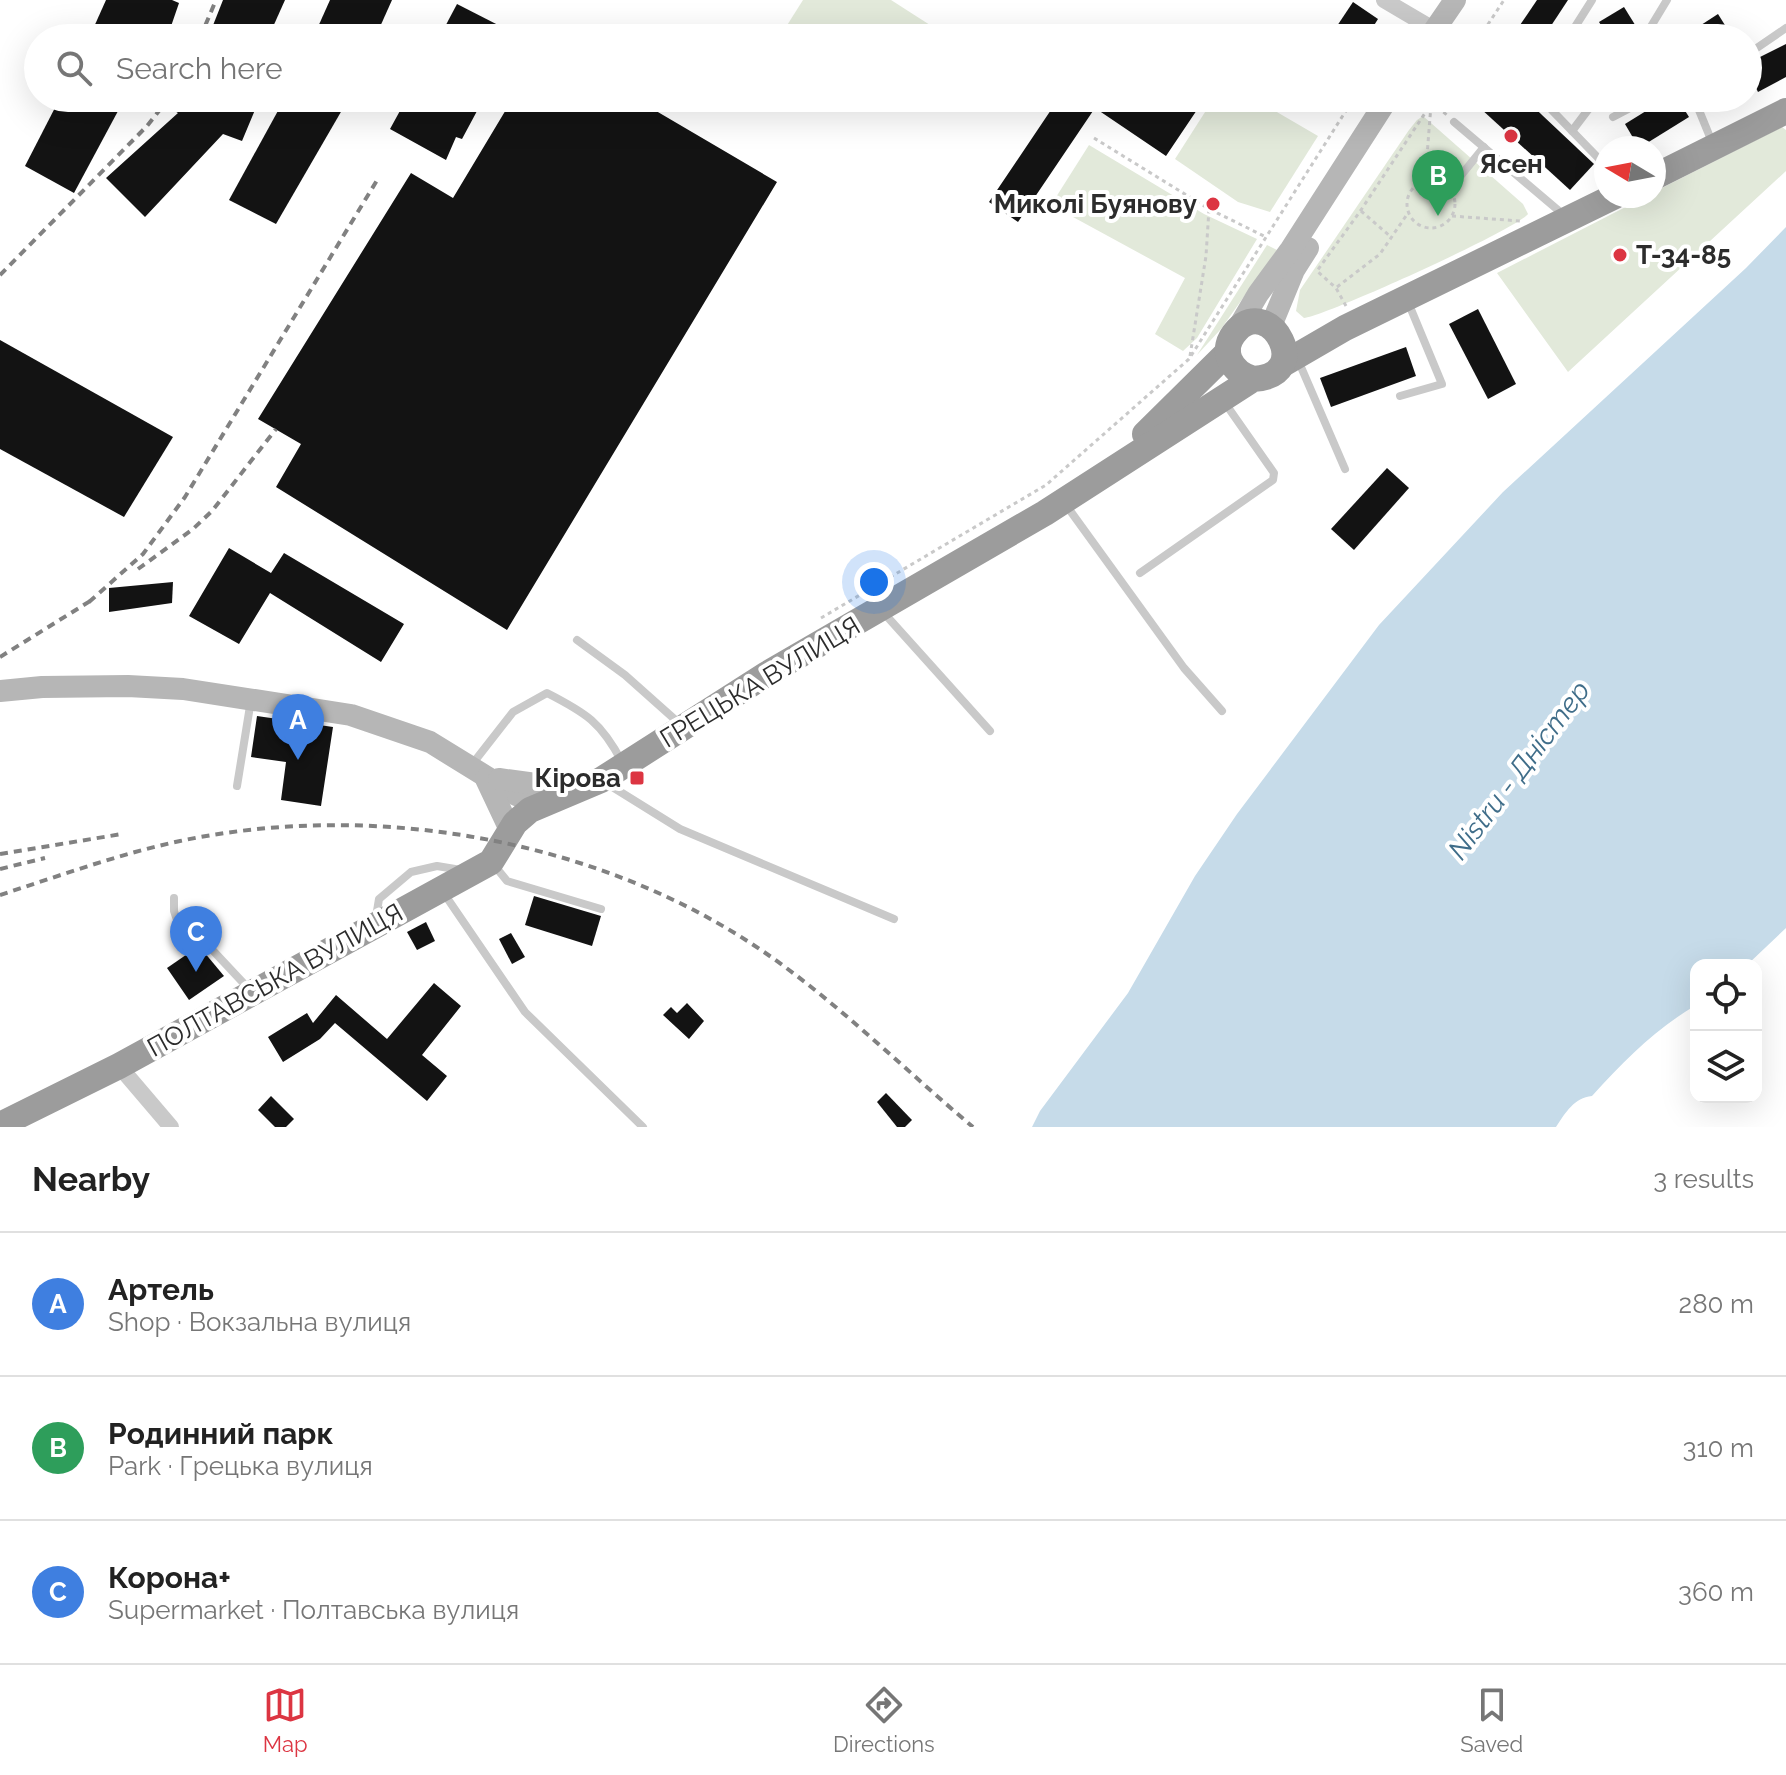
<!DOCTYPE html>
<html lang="en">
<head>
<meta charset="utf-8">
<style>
  body { margin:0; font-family:Raleway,sans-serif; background:#f2f2f2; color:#222 }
  .controls { position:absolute; right:24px; bottom:24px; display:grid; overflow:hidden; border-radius:16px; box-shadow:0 8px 32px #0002 }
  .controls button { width:72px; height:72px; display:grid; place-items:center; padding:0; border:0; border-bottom:2px solid #e0e0e0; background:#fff; color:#222; font:40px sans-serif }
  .compass { position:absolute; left:1594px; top:136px; width:72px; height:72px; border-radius:50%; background:#fff; box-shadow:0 8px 32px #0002; rotate:280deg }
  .you { position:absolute; left:874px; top:582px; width:28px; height:28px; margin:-20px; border:6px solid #fff; border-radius:50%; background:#1a73e8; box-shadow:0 0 0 12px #1a73e833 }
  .badge { display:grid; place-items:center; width:52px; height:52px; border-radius:50%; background:#dc3542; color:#fff; font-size:26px; font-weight:700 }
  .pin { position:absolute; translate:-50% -66px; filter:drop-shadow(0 2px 4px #0008) }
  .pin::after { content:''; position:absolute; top:42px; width:28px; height:24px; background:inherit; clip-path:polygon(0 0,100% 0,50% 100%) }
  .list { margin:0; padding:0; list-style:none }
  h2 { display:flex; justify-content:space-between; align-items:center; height:104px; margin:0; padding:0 32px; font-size:34px }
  h2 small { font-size:26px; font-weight:400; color:#767676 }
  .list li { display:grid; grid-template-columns:52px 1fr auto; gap:24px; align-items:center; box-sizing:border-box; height:144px; padding:0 32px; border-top:2px solid #e0e0e0 }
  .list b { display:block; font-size:30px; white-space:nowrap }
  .list p { margin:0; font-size:26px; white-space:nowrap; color:#767676 }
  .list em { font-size:26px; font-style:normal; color:#767676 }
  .icon { flex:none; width:44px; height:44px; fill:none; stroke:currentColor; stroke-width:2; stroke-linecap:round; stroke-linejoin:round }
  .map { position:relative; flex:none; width:1786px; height:1127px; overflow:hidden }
  .search { position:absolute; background:#fff; box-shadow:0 8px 32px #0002; left:24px; right:24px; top:24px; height:88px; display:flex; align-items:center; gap:20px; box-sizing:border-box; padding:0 28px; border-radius:44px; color:#767676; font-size:30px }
  .sheet { height:536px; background:#fff }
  nav { display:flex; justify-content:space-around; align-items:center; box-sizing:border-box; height:112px; border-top:2px solid #e0e0e0; background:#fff; font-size:22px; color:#767676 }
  nav a { display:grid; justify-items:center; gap:4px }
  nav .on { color:#dc3542 }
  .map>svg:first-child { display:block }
  .green { fill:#e2e9da }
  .water { fill:#c6dbe9 }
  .building { fill:#131313 }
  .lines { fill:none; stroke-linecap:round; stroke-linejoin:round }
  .path { stroke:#c9c9c9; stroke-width:3; stroke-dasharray:4 4; stroke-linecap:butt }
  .service { stroke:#c9c9c9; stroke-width:8 }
  .minor { stroke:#c9c9c9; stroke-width:16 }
  .secondary { stroke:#b6b6b6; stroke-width:22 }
  .trunk { stroke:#9c9c9c; stroke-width:26 }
  .rail { stroke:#818181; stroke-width:4; stroke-dasharray:8 6; stroke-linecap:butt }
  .poi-dot { fill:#dc3542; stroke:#fff; stroke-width:3 }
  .labels { text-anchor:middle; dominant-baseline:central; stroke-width:8; stroke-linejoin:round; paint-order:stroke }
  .poi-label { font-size:26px; font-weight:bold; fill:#2c2c2c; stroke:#fff; text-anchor:end }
  .street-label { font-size:26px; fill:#2c2c2c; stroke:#fff }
  .water-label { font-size:28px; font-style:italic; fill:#3f6d89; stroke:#fff }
</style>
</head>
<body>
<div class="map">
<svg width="1786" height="1127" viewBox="0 0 1786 1127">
  <rect width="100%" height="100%" fill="#fff"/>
  <!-- green -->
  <g class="green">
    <polygon points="803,0 891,0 944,34 941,38 779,38"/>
    <polygon points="1214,98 1253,98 1318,136 1270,212 1238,202 1175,159"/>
    <path d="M 1423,116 L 1523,204 L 1528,214 C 1517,229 1328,315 1304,318 L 1296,311 L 1300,290 L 1409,130 L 1417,120 Z"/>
    <polygon points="1782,127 1786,130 1786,171 1568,372 1497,273 1647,196 1654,196 1654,192"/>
    <polygon points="1089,145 1204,214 1257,239 1197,338 1183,351 1155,334 1185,278 1051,205"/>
    <polygon points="1267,245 1277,250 1221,329 1197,355"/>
  </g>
  <!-- water -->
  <path class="water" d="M 1786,227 L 1786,928 L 1747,965 L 1696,965 L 1696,1005 C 1653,1031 1626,1059 1592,1096 C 1574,1098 1566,1112 1556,1127 L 1032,1127 L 1040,1111 L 1128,993 L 1195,876 L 1237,814 L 1379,625 L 1503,492 L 1746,268 Z"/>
  <!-- building -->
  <g class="building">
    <polygon points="106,0 172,0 179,3 167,38 89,38"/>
    <polygon points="223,0 285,0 268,38 208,38"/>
    <polygon points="330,0 392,0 375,38 313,38"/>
    <polygon points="1537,0 1568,0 1543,38 1533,38 1518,28"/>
    <polygon points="1353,2 1378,19 1366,38 1329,38"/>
    <polygon points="457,4 502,27 497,38 439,38"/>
    <polygon points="1624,7 1637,28 1621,38 1609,38 1599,22"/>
    <polygon points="1718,14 1733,38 1681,38"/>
    <polygon points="1786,44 1786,77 1758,92 1748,72 1748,63"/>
    <polygon points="60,98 125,98 74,193 25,166"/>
    <polygon points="178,98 260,98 242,141 223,134 145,217 106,178 178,113 173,110"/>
    <polygon points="285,98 349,98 276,224 229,200"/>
    <polygon points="407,98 484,98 462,139 456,137 446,160 390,129"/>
    <polygon points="513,98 634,98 777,182 507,630 276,487 301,444 258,419 411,173 453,198"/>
    <polygon points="1059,98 1205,98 1166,156 1095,108 1018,222 989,202"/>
    <polygon points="1469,98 1524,98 1594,164 1570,190"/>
    <polygon points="1667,98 1677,98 1689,117 1639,148 1625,124"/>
    <polygon points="1478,309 1516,384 1488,399 1449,324"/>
    <polygon points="0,340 173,437 124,517 0,449"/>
    <polygon points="1406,347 1416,376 1331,407 1320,378"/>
    <polygon points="1387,468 1409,488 1354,550 1331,529"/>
    <polygon points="229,548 271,573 284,553 404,624 381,662 270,593 239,644 189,616"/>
    <polygon points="173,582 172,603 109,612 109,588"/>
    <polygon points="257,716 333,727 321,806 281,800 286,762 251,757"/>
    <polygon points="534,896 601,916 592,946 525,925"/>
    <polygon points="426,922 435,941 417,950 407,932"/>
    <polygon points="511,933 525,957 512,964 499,939"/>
    <polygon points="199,946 224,976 189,1000 167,968"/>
    <polygon points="434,983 461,1006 422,1055 447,1076 427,1101 335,1023 320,1039 283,1062 268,1037 307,1013 313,1023 336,995 387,1039"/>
    <polygon points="687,1003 704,1021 689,1039 663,1015 671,1007 677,1013"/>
    <polygon points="886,1093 912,1120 905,1127 897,1127 877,1102"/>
    <polygon points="271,1096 294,1119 286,1127 275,1127 258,1110"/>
  </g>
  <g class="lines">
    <!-- path -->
    <g class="path">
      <polyline points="1392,38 1400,26"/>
      <polyline points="1479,38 1504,0"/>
      <polyline points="1431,102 1447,115"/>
      <polyline points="1094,138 1209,209 1266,237"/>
      <circle cx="1431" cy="204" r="24"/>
      <polyline points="1425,181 1431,105"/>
      <polyline points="1361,211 1391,237"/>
      <polyline points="1452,216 1520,221"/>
      <polyline points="1337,287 1380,254 1408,213"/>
      <polyline points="1346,306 1336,288 1317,271 1361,210 1435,98"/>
      <polyline points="1190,356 1206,256 1209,209"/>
      <polyline points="821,618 1046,485 1189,359 1354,98"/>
    </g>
    <!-- service -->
    <g class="service">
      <polyline points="1568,38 1592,0"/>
      <polyline points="1644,38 1667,0"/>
      <polyline points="1748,54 1786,28"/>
      <polyline points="1540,98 1606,166"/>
      <polyline points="1694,98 1712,142"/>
      <polyline points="1613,117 1649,98"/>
      <polyline points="1454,122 1565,216"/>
      <polyline points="1572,131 1597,98"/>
      <polyline points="1450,189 1484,147"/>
      <polyline points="1298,360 1345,469"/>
      <polyline points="1400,396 1442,384 1408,302"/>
      <polyline points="1066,505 1184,668 1222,711"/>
      <polyline points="1140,573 1273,480 1274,473 1225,403"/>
      <polyline points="883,612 990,731"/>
      <polyline points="577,640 625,675 680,724"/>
      <path d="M 470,767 L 513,712 L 547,693 C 586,713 601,722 622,762"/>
      <polyline points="606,783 680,829 894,919"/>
      <polyline points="237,786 251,700"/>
      <polyline points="494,865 507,881 601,909"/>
      <polyline points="443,892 525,1012 643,1127"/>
      <polyline points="174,898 174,911 178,923 204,941 249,989"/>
      <polyline points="376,917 379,899 411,872 437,866 461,870"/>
    </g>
    <!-- minor -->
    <g class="minor">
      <polyline points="1384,0 1445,36"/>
      <polyline points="119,1066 171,1127"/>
    </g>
    <!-- secondary -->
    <g class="secondary">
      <polyline points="1429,38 1455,0"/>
      <polyline points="1271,326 1294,270 1308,248"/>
      <polyline points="1238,328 1258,294 1291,249 1388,98"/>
      <polyline points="0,691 42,687 128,686 183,689 351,715 430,742 516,795 548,803"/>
      <polyline points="486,779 511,832"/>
      <polyline points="499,779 580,790"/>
    </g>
    <!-- trunk -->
    <g class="trunk">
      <polyline points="1654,177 1786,111"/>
      <polyline points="1283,364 1345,328 1615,196"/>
      <polyline points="1145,434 1228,352"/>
      <path d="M 0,1125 L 119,1066 L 491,862 L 515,823 L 530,810 L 601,780 L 767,674 L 1045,513 L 1253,379 C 1316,376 1270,295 1237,330 C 1218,350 1231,372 1253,379"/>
    </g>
    <!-- rail -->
    <g class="rail">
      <polyline points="200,38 216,0"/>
      <polyline points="0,275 147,126 169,98"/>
      <polyline points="138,569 193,529 212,511 276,429"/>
      <polyline points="89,602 143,554 185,497 379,177"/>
      <polyline points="0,657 95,598"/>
      <polyline points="0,854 122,834"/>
      <polyline points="0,869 45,858"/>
      <path d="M 0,895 C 59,876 119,854 180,841 C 375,800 599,839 764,952 C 837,1002 905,1070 973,1127"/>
    </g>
  </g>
  <!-- markers -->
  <g class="poi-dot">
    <circle cx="1511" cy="136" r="8"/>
    <circle cx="1213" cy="204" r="8"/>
    <circle cx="1620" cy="255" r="8"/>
    <rect x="629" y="770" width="16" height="16" rx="4"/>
  </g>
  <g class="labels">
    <!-- poi labels -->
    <g class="poi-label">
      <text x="1511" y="164" text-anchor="middle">Ясен</text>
      <text x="1197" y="204">Миколі Буянову</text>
      <text x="1636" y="255" text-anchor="start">Т-34-85</text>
      <text x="621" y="778">Кірова</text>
    </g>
    <!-- street labels -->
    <g class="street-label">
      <text transform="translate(760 682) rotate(-31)">ГРЕЦЬКА ВУЛИЦЯ</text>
      <text transform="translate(275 980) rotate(-29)">ПОЛТАВСЬКА ВУЛИЦЯ</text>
    </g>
    <!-- water labels -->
    <g class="water-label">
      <text transform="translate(1519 770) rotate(-53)">Nistru - Дністер</text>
    </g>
  </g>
</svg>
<div class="controls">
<button><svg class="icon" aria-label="locate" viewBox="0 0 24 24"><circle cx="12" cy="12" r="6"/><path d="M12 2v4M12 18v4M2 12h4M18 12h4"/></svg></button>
<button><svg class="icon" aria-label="layers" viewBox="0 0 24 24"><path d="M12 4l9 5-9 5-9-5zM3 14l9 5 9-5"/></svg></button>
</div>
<svg class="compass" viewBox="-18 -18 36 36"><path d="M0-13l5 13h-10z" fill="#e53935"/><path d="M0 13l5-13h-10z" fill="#767676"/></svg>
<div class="you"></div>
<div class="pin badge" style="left:298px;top:760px;background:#3f7fe0">A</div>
<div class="pin badge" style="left:1438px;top:216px;background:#2e9e5b">B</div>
<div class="pin badge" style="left:196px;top:972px;background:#3f7fe0">C</div>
<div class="search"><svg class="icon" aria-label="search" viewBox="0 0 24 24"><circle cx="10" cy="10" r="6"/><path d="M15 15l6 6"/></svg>Search here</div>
</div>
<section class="sheet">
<h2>Nearby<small>3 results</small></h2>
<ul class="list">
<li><span class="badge" style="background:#3f7fe0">A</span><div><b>Артель</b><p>Shop · Вокзальна вулиця</p></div><em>280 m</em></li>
<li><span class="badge" style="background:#2e9e5b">B</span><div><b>Родинний парк</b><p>Park · Грецька вулиця</p></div><em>310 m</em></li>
<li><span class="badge" style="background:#3f7fe0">C</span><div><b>Корона+</b><p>Supermarket · Полтавська вулиця</p></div><em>360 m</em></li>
</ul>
</section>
<nav>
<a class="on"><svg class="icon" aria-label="map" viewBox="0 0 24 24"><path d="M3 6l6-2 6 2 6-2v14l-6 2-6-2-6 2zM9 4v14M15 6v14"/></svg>Map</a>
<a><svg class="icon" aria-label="directions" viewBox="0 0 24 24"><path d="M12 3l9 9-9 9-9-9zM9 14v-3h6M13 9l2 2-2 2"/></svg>Directions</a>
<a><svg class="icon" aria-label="saved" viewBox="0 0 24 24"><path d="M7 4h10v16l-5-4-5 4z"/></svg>Saved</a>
</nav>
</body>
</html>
